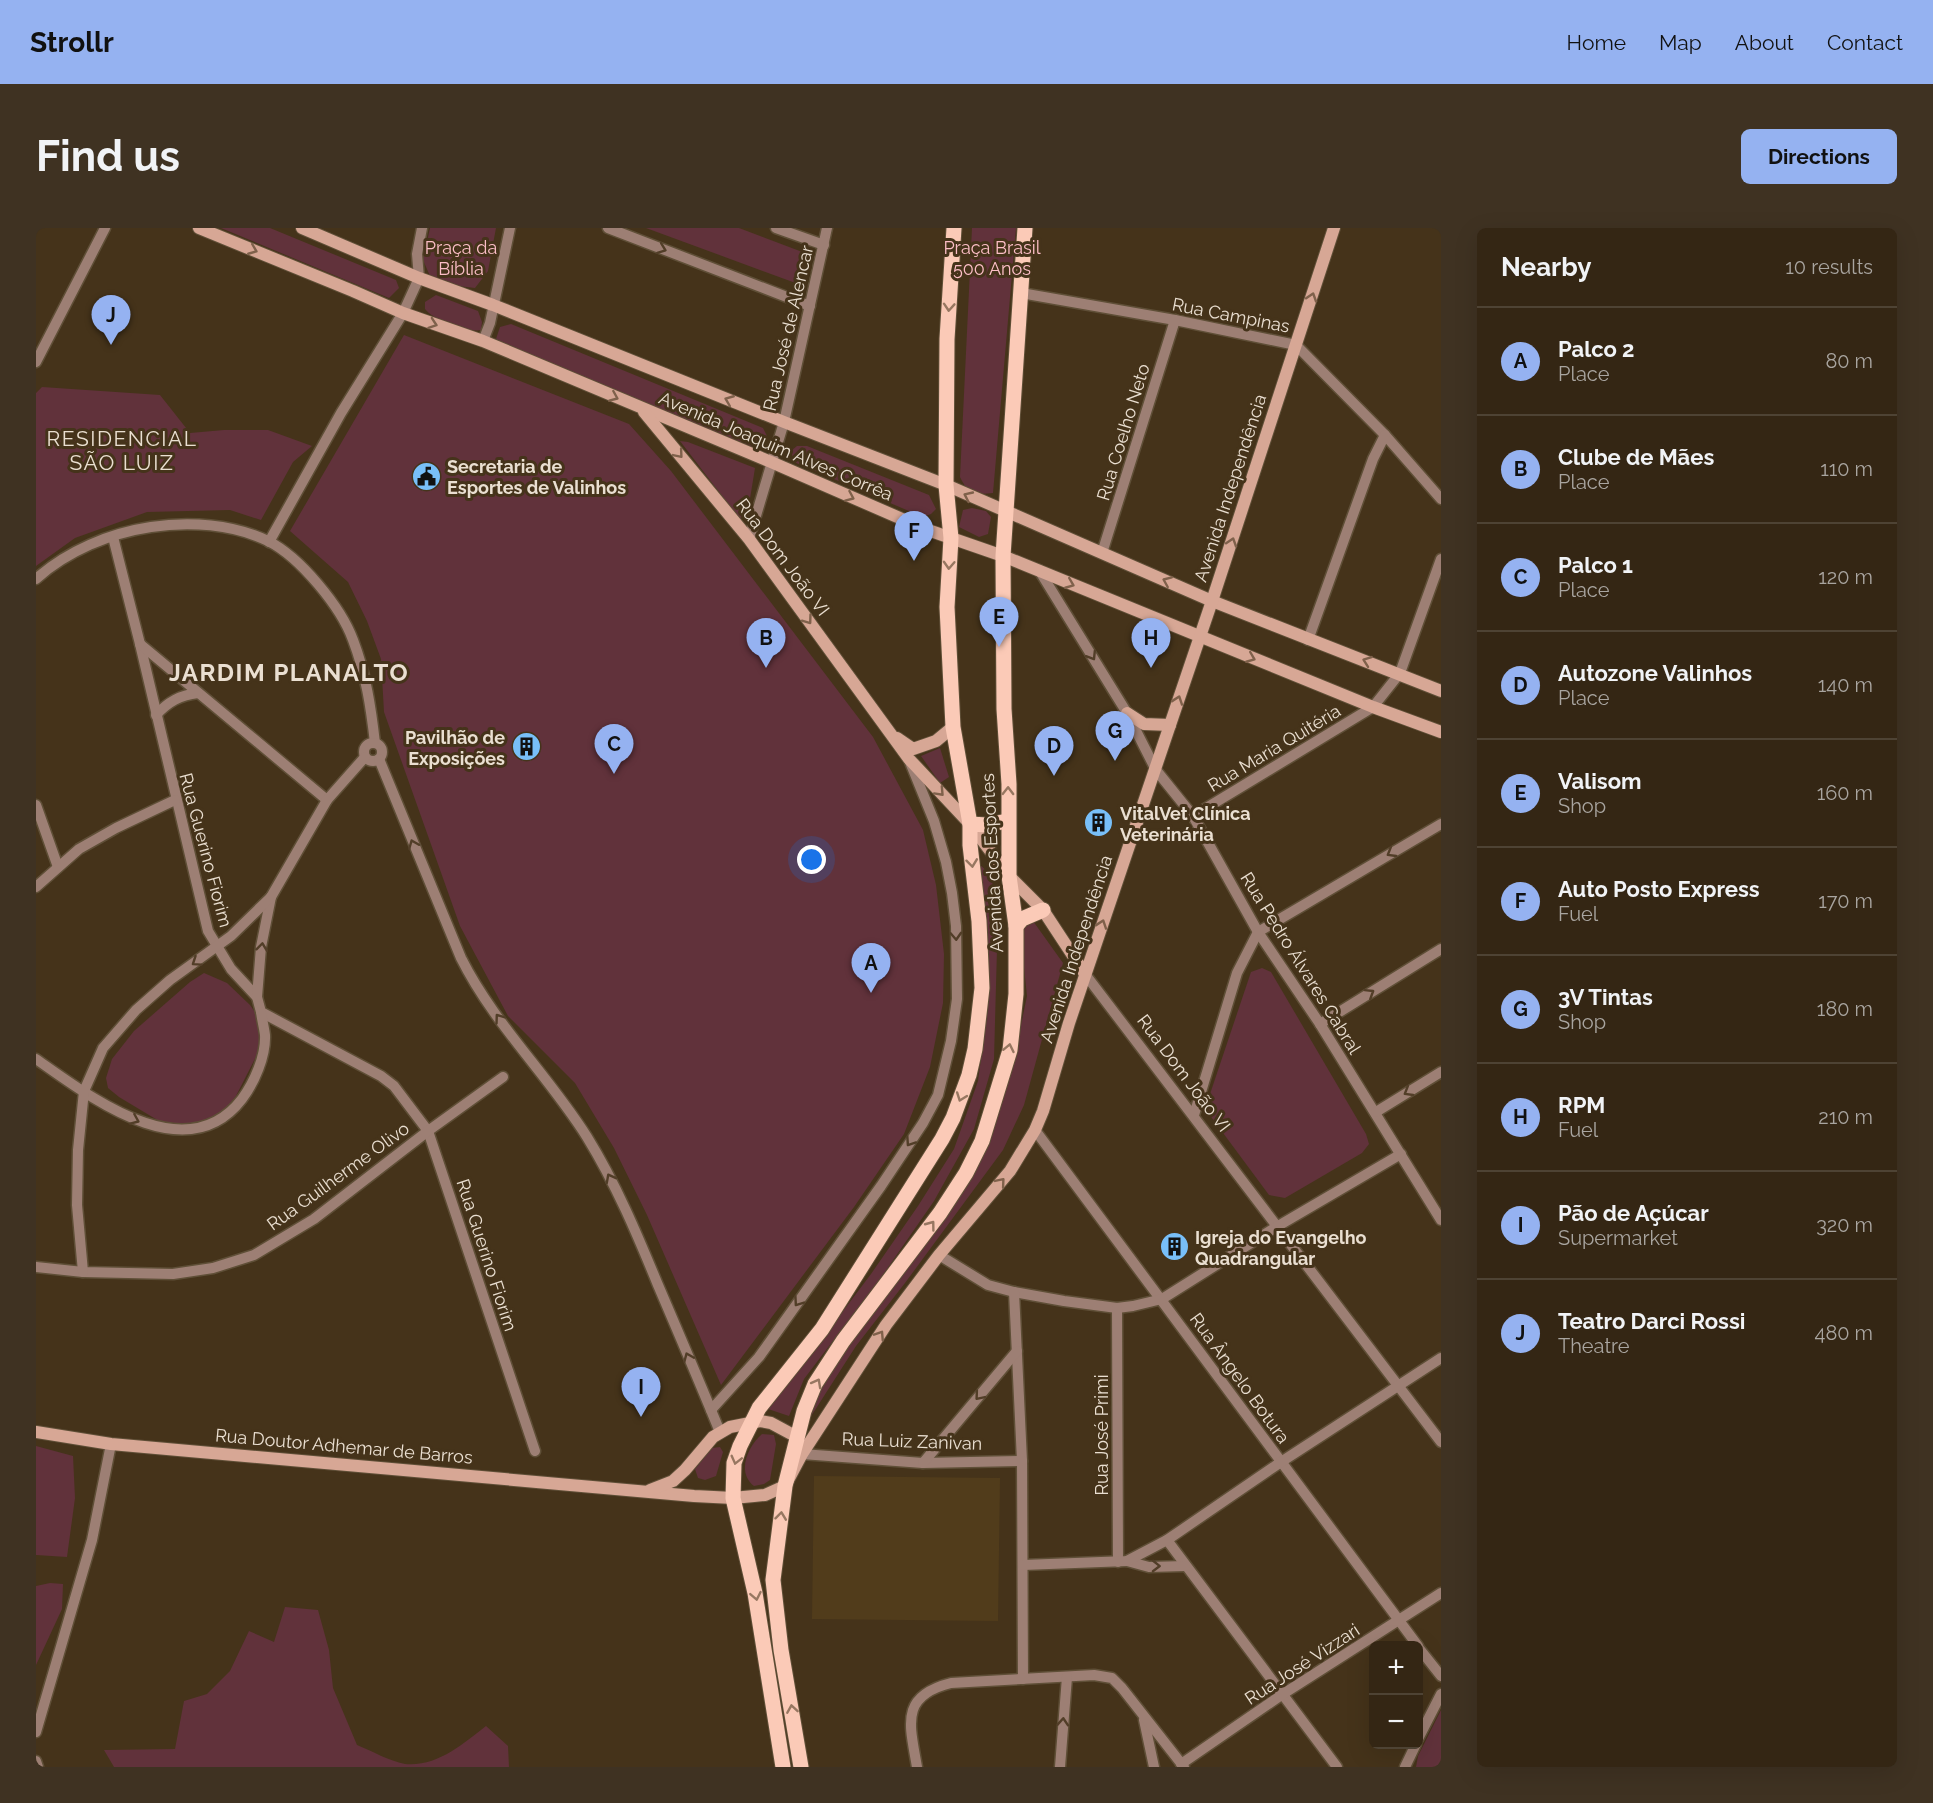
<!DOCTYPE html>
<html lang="en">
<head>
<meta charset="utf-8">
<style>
  body { margin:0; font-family:Raleway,sans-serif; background:#3f3222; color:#f1f3f6 }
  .controls { position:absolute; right:18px; bottom:18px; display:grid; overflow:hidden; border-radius:9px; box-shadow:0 6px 24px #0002 }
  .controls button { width:54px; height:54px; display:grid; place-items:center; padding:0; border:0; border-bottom:2px solid #4e4334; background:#342614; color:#f1f3f6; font:30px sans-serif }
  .you { position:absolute; left:776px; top:632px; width:21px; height:21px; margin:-15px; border:4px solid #fff; border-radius:50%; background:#1a73e8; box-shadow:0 0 0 9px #1a73e833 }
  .badge { display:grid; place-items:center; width:39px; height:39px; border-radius:50%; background:#95b2f1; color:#111; font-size:20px; font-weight:700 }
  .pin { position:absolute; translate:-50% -50px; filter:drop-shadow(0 2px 3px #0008) }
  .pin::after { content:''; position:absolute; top:32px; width:21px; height:18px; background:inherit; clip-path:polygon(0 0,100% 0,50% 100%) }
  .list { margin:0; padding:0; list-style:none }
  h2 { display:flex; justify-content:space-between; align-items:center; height:78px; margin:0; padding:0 24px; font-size:26px }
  h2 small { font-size:20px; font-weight:400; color:#a9a5a0 }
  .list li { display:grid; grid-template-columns:39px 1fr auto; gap:18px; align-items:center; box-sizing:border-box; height:108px; padding:0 24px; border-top:2px solid #4e4334 }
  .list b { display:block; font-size:22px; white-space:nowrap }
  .list p { margin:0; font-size:20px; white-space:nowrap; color:#a9a5a0 }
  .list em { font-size:20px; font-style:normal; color:#a9a5a0 }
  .map { position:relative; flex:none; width:1405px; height:1539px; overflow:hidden; border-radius:9px }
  header { display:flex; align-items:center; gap:36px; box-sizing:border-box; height:84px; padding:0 30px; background:#95b2f1; color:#111 }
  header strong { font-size:28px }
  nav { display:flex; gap:33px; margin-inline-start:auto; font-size:21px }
  .intro { display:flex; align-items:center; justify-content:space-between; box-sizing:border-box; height:144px; padding:0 36px }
  h1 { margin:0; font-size:42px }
  .button { padding:15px 27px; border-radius:9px; background:#95b2f1; color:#111; font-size:21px; font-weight:700 }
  main { display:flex; gap:36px; padding:0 36px }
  aside { flex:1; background:#342614; border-radius:9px; box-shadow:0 6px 24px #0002 }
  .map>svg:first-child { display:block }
  .built { fill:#513c1b }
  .green { fill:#61323b }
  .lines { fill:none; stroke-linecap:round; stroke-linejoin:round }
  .street-casing { stroke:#5f4f37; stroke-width:13 }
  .secondary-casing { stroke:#5f4f37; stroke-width:14 }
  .primary-casing { stroke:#5f4f37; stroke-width:17 }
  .street { stroke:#9d7f74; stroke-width:10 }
  .secondary { stroke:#d7a795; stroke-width:12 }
  .primary { stroke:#fbcab7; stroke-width:15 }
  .oneway { stroke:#523e28 }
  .oneway2 { stroke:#7f614b }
  .oneway3 { stroke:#977761 }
  .labels { text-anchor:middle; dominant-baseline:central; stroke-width:6; stroke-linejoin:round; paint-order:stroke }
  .park-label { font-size:18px; fill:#fcbec7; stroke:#45331a }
  .street-label { font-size:18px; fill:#eadfd1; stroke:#45331a }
  .poi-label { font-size:18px; font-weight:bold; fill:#eadfd1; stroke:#45331a; text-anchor:start }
  .quarter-label { font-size:21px; letter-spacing:1.5px; fill:#eadfd1; stroke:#45331a }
  .district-label { font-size:24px; font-weight:bold; letter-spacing:1.5px; fill:#eadfd1; stroke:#45331a }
</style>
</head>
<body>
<header>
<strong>Strollr</strong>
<nav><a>Home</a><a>Map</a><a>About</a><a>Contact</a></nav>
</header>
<div class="intro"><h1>Find us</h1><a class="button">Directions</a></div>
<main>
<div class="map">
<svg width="1405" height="1539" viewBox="0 0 1405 1539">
  <rect width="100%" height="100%" fill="#45331a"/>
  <!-- built -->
  <polygon class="built" points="778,1248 964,1250 962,1393 776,1391"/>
  <!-- green -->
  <g class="green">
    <polygon points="185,0 234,0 360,52 363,60 353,70"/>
    <polygon points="394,0 460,0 452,43 439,60 422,58 394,48 387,32"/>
    <polygon points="610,0 703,0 769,25 765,57"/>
    <path d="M 936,0 L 980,0 L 957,265 C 939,267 932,266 924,249 Z"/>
    <path d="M 400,67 L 442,83 L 446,94 L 445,102 C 432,105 397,92 389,81 L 389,74 Z"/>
    <polygon points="475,96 727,200 731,208 725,217 720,220 466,116 460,111 464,99"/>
    <polygon points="368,107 593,196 635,243 837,509 887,602 900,657 908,726 907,775 894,839 868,906 818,979 685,1157 611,987 578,920 539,855 472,788 424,698 348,484 345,431 331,393 312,354 254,303"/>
    <polygon points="6,159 124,167 154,205 188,202 232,202 276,218 257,234 225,292 194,282 111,284 39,310 0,338 0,165"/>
    <polygon points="644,213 652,214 719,240 712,283 708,289 703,290"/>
    <polygon points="761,218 771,218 893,267 900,281 895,286 887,289 765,237 758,234 755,223"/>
    <polygon points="936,280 950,283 955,289 952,306 943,309 923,299 927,282"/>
    <polygon points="904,520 913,549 904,555 885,528"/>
    <polygon points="942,635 956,648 961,721 958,831 938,901 898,973 844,1051 768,1151 753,1188 726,1179 789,1107 835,1046 882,978 918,921 942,853 952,779 951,721"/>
    <polygon points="997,693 1027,735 988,877 967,922 869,1055 820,1118 772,1193 783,1160 796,1138 934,952 981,816 991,768 984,702 990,694"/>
    <polygon points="1226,740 1235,744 1330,906 1333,916 1326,925 1249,970 1233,967 1173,886 1173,869 1215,744"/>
    <polygon points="168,745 191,755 214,777 224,791 226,817 200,868 185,887 153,897 123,893 83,869 72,860 70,850 76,831 98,803 154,754"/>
    <path d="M 726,1206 L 738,1207 L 740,1216 L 734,1252 L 728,1256 L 718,1258 C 700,1244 712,1218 726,1206 Z"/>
    <polygon points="0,1218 37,1228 39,1270 31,1329 0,1327"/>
    <polygon points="684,1219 687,1224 680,1248 669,1252 662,1250 659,1241 676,1220"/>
    <polygon points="14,1355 27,1356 26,1381 0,1437 0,1358"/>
    <path d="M 249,1379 L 282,1382 L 293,1422 L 297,1460 L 321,1517 C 336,1523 353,1533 369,1536 C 401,1539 427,1516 450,1498 L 472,1518 L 473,1539 L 78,1539 L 68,1522 L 139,1521 L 148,1473 L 171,1466 L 194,1443 L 213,1403 L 238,1414 Z"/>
    <polygon points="1405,1482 1405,1539 1380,1539 1382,1528"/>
  </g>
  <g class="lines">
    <defs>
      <g id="street">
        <polyline points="572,0 774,78"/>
        <polyline points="740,0 788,17"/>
        <polyline points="985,65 1139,92 1260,117 1349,207 1405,271"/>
        <polyline points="447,113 454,95 474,0"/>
        <polyline points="0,134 69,0"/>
        <polyline points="77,309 104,416 172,703 195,741 221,769 225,784 345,848 358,858 392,903 499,1223"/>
        <polyline points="713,311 748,194 791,0"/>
        <polyline points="233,314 305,185 367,85 383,50 381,26 386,0"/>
        <polyline points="1066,325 1139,92"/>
        <polyline points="1003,342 1091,485 1120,542 1157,588 1222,704 1284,796 1405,992"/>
        <path d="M 0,351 C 31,323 74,305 115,299 C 153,293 197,296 232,313 C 264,329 305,379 317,412 C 330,446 335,480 339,515"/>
        <polyline points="1272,412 1337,231 1349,207"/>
        <polyline points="104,416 291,572"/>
        <path d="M 120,487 C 132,474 144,467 162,465"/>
        <circle cx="337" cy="524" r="9"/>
        <path d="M 343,531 L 425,730 C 458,796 512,847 551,909 C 580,956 601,1006 622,1057 C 643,1106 664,1155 684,1204"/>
        <polyline points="0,577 22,639"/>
        <polyline points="1157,588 1337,479 1364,445 1405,331"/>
        <polyline points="0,659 43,621 80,600 139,572"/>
        <polyline points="1049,746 1405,1214"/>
        <polyline points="221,769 225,719 235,669"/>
        <polyline points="1284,796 1405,721"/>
        <path d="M 0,831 C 53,868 150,944 206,871 C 218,855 230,828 229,807 C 228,799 226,792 225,784"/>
        <polyline points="1340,884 1405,844"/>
        <polyline points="1158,887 1201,745 1222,704 1405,596"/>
        <polyline points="999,902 1382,1418"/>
        <polyline points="903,1027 952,1057 978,1064 1028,1073 1081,1080 1097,1078 1126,1071 1242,998 1365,926"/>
        <polyline points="0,1039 47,1044 137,1046 177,1040 218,1027 278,991 392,903 467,849"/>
        <polyline points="47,1044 41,977 42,922 48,863 67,820 100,782 134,752 195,708 235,669 291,572 329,529"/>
        <polyline points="978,1064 986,1233 987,1451"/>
        <polyline points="1081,1080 1082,1334"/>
        <polyline points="675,1182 723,1129 845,958 887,895 902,867 915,813 921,771 920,698 916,665 910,634 898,593 874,534"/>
        <polyline points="766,1226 887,1235 986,1233"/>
        <polyline points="887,1235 981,1123"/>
        <polyline points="1131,1312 1301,1539"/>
        <polyline points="1091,1333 1113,1339 1149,1338"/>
        <polyline points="987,1337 1091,1333 1131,1312 1245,1234 1405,1130"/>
        <polyline points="1382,1419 1405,1448"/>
        <polyline points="1108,1492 1118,1539"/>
        <polyline points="0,1504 56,1312 75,1216"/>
        <polyline points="1382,1511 1405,1466"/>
        <polyline points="0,1533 2,1539"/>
        <polyline points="1145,1536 1247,1466 1405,1365"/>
        <path d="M 881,1539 C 874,1497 863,1468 915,1455 L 1058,1447 L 1076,1450 L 1086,1460 L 1148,1539"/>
        <polyline points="1024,1539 1031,1449"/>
        <polyline points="1369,1539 1380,1516"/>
      </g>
      <g id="secondary">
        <polyline points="163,0 317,63 367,85 447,113 735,234 889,301 967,328 1337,479 1405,504"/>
        <polyline points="266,0 383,50 457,77 748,194 910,257 1176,373 1405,463"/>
        <polyline points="608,184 713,311 873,531 934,596 973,648 1007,682 1049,746"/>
        <polyline points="1091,485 1108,496 1134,497"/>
        <polyline points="861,510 877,521 900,513 917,499"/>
        <polyline points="0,1204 75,1216 658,1268 697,1270 718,1268 729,1267 749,1258 766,1226 850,1097 903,1027 974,943 999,902 1007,883 1033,795 1176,373 1298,0"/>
        <polyline points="614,1262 637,1253 649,1242 677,1209 694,1199 724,1193 735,1195 761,1209 763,1218"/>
      </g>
      <g id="primary">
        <polyline points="934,596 951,597 971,593"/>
        <polyline points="980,698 986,691 1007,682"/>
        <polyline points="747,1539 719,1365 697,1270 698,1235 704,1218 723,1180 786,1101 906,911 917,890 933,847 939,821 946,760 943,693 934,617 934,596 917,499 911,379 915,310 910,257 911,111 918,0"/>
        <polyline points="765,1539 745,1422 737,1352 749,1258 768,1183 779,1156 807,1113 904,985 930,945 946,913 974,822 980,766 980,698 973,648 973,556 968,481 967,328 989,0"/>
      </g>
    </defs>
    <!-- street casing -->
    <use href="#street" class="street-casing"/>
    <!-- secondary casing -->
    <use href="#secondary" class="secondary-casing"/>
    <!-- primary casing -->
    <use href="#primary" class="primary-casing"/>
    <!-- street -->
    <use href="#street" class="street"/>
    <!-- secondary -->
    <use href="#secondary" class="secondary"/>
    <!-- primary -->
    <use href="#primary" class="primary"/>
  </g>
  <!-- one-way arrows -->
  <defs><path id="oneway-chevron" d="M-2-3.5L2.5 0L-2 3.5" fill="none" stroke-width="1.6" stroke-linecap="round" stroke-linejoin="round" transform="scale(1.5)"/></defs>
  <g class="oneway">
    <use href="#oneway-chevron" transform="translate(626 21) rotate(21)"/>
    <use href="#oneway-chevron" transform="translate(1056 428) rotate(58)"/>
    <use href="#oneway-chevron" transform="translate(377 616) rotate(-112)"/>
    <use href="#oneway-chevron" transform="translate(1355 625) rotate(149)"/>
    <use href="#oneway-chevron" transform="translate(920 708) rotate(87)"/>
    <use href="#oneway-chevron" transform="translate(226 719) rotate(-83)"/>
    <use href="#oneway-chevron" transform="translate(160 734) rotate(146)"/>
    <use href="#oneway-chevron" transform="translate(1334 765) rotate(-32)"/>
    <use href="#oneway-chevron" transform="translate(463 790) rotate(-126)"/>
    <use href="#oneway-chevron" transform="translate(1372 864) rotate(149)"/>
    <use href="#oneway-chevron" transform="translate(99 892) rotate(23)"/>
    <use href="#oneway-chevron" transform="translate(874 914) rotate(124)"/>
    <use href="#oneway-chevron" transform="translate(574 950) rotate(-118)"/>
    <use href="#oneway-chevron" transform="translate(762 1074) rotate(125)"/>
    <use href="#oneway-chevron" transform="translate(652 1129) rotate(-113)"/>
    <use href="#oneway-chevron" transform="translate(943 1168) rotate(130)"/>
    <use href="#oneway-chevron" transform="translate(1120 1338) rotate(1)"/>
    <use href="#oneway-chevron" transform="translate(1027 1494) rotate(-86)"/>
  </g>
  <g class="oneway2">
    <use href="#oneway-chevron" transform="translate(217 22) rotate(22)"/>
    <use href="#oneway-chevron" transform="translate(1276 69) rotate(-72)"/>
    <use href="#oneway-chevron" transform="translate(397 96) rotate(19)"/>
    <use href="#oneway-chevron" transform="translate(578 169) rotate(23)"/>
    <use href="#oneway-chevron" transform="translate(693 172) rotate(-158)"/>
    <use href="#oneway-chevron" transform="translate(643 226) rotate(50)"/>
    <use href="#oneway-chevron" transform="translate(932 268) rotate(-155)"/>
    <use href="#oneway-chevron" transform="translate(814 269) rotate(24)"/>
    <use href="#oneway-chevron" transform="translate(1196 314) rotate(-72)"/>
    <use href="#oneway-chevron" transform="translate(1131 353) rotate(-157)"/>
    <use href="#oneway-chevron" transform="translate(1034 356) rotate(22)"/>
    <use href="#oneway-chevron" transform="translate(772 392) rotate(54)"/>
    <use href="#oneway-chevron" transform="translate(1215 430) rotate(22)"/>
    <use href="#oneway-chevron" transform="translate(1331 433) rotate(-160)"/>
    <use href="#oneway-chevron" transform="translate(1142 472) rotate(-71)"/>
    <use href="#oneway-chevron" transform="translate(904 564) rotate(47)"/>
    <use href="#oneway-chevron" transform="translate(1066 696) rotate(-71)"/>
    <use href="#oneway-chevron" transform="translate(965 954) rotate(-50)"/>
    <use href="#oneway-chevron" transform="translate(844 1107) rotate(-57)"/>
  </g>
  <g class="oneway3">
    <use href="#oneway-chevron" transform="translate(913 79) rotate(94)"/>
    <use href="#oneway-chevron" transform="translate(913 337) rotate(93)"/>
    <use href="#oneway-chevron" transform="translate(972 563) rotate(-89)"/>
    <use href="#oneway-chevron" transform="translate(936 635) rotate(83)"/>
    <use href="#oneway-chevron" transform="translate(973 820) rotate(-78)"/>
    <use href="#oneway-chevron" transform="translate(925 869) rotate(110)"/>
    <use href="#oneway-chevron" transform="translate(895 997) rotate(-53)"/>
    <use href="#oneway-chevron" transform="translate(781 1155) rotate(-61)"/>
    <use href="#oneway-chevron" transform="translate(700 1232) rotate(104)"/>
    <use href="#oneway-chevron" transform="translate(745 1288) rotate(-83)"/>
    <use href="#oneway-chevron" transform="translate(720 1368) rotate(79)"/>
    <use href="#oneway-chevron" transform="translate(756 1481) rotate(-99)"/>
  </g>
  <!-- icons -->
  <defs>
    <symbol id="civic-disc" viewBox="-11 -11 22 22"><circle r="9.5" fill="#78bff8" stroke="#45331a"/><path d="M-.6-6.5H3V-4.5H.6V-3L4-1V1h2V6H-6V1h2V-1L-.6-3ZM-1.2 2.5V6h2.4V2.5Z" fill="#111"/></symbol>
    <symbol id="building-disc" viewBox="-11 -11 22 22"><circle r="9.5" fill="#78bff8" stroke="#45331a"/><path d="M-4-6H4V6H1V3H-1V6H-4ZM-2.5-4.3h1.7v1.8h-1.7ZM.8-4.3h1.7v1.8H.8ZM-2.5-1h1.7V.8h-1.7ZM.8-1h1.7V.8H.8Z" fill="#111"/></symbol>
  </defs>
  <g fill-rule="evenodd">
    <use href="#civic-disc" x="374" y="232" width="33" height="33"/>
    <use href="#building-disc" x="474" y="502" width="33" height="33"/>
    <use href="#building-disc" x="1046" y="578" width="33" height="33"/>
    <use href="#building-disc" x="1122" y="1002" width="33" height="33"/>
  </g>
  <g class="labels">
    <!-- park labels -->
    <g class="park-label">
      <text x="425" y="19">Praça da<tspan x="425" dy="21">Bíblia</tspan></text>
      <text x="956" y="19">Praça Brasil<tspan x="956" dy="21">500 Anos</tspan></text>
    </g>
    <!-- street labels -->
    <g class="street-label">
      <text transform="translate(1195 87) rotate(11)">Rua Campinas</text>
      <text transform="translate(752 100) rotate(-77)">Rua José de Alencar</text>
      <text transform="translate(1087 204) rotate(-73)">Rua Coelho Neto</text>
      <text transform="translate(740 218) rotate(23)">Avenida Joaquim Alves Corrêa</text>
      <text transform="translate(1194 260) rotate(-72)">Avenida Independência</text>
      <text transform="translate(747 329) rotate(53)">Rua Dom João VI</text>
      <text transform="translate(1238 520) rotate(-31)">Rua Maria Quitéria</text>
      <text transform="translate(170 622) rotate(75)">Rua Guerino Fiorim</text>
      <text transform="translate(956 635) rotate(-93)">Avenida dos Esportes</text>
      <text transform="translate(1040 721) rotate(-72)">Avenida Independência</text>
      <text transform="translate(1265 735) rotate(58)">Rua Pedro Álvares Cabral</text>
      <text transform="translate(1148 845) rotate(53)">Rua Dom João VI</text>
      <text transform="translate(302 948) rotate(-36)">Rua Guilherme Olivo</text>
      <text transform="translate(451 1027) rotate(72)">Rua Guerino Fiorim</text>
      <text transform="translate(1204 1150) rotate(54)">Rua Ângelo Botura</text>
      <text transform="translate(1065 1207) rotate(-90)">Rua José Primi</text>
      <text transform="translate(876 1213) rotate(2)">Rua Luiz Zanivan</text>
      <text transform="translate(308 1218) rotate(5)">Rua Doutor Adhemar de Barros</text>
      <text transform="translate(1266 1436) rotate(-33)">Rua José Vizzari</text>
    </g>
    <!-- poi labels -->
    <g class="poi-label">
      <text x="411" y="238">Secretaria de<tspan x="411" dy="21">Esportes de Valinhos</tspan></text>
      <text x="469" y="509" text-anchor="end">Pavilhão de<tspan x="469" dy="21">Exposições</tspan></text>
      <text x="1084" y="585">VitalVet Clínica<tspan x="1084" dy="21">Veterinária</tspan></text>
      <text x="1159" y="1009">Igreja do Evangelho<tspan x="1159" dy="21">Quadrangular</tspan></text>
    </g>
    <!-- quarter labels -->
    <g class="quarter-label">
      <text x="86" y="210">RESIDENCIAL<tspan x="86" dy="24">SÃO LUIZ</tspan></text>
    </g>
    <!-- district labels -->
    <g class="district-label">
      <text x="253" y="444">JARDIM PLANALTO</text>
    </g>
  </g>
</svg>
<div class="controls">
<button>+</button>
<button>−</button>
</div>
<div class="you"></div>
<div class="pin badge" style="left:835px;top:765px">A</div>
<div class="pin badge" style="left:730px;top:440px">B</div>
<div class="pin badge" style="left:578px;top:546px">C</div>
<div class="pin badge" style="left:1018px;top:548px">D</div>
<div class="pin badge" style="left:963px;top:419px">E</div>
<div class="pin badge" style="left:878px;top:333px">F</div>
<div class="pin badge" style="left:1079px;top:533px">G</div>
<div class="pin badge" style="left:1115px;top:440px">H</div>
<div class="pin badge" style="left:605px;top:1189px">I</div>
<div class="pin badge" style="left:75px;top:117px">J</div>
</div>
<aside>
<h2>Nearby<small>10 results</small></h2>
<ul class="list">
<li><span class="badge">A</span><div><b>Palco 2</b><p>Place</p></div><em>80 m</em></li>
<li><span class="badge">B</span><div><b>Clube de Mães</b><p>Place</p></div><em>110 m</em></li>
<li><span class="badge">C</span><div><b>Palco 1</b><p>Place</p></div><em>120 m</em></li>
<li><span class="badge">D</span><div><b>Autozone Valinhos</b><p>Place</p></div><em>140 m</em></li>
<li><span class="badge">E</span><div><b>Valisom</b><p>Shop</p></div><em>160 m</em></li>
<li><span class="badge">F</span><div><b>Auto Posto Express</b><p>Fuel</p></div><em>170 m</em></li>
<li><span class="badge">G</span><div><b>3V Tintas</b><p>Shop</p></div><em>180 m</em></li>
<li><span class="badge">H</span><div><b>RPM</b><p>Fuel</p></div><em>210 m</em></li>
<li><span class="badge">I</span><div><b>Pão de Açúcar</b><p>Supermarket</p></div><em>320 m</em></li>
<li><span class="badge">J</span><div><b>Teatro Darci Rossi</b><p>Theatre</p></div><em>480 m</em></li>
</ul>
</aside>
</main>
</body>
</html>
